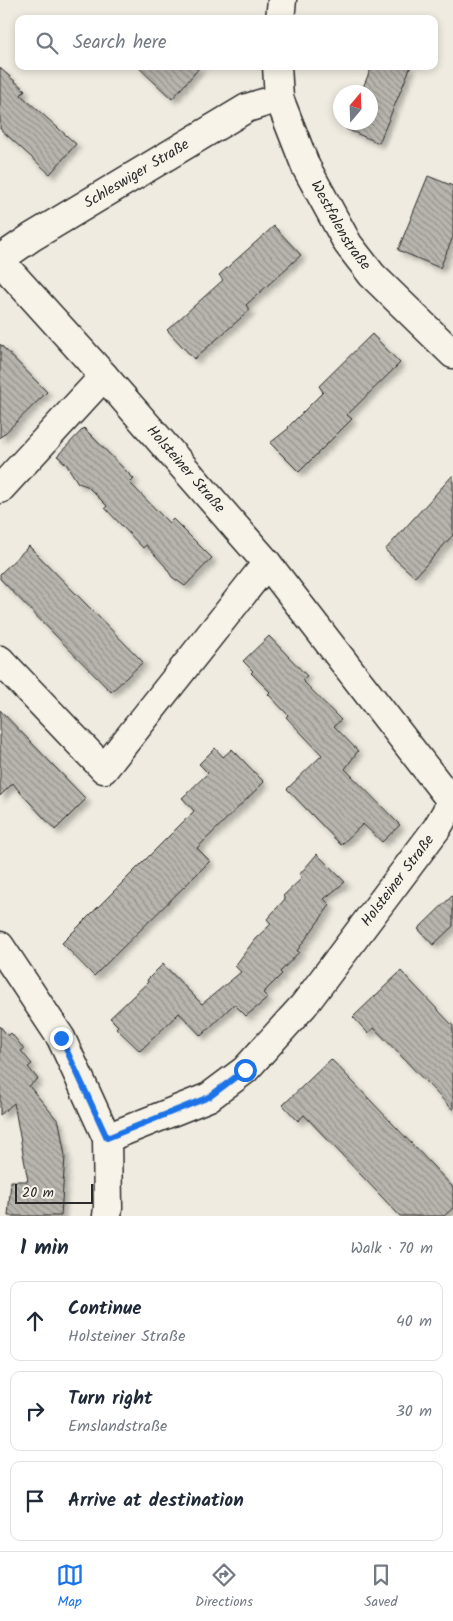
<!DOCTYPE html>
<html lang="en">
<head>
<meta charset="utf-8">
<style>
  body { margin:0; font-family:Kalam,sans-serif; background:#f6f6f7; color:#1f2937 }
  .compass { position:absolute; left:333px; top:85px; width:45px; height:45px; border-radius:50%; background:#fff; box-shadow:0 2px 8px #0003; rotate:19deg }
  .scale { position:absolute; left:15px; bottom:12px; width:78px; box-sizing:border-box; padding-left:5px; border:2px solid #2b2b2b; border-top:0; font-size:14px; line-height:18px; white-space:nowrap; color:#2b2b2b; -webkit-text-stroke:4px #f7f3e8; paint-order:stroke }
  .stop { position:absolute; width:15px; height:15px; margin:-11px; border:4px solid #1a73e8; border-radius:50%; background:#fff }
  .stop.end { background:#1a73e8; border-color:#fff; box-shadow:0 1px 5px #0008 }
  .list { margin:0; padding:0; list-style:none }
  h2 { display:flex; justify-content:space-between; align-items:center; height:65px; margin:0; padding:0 20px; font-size:21px }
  h2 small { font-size:16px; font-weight:400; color:#747a83 }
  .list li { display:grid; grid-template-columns:32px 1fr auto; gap:15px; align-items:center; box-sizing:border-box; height:80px; margin:0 10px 10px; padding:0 10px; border:1px solid #e0e1e3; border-radius:10px }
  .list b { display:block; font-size:19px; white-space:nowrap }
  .list p { margin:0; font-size:16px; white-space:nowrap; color:#747a83 }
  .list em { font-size:16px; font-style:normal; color:#747a83 }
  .icon { flex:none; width:28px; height:28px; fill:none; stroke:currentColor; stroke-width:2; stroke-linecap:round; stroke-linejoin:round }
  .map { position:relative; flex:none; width:453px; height:1216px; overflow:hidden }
  .search { position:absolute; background:#fff; box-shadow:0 2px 8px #0003; left:15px; right:15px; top:15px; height:55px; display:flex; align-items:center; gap:12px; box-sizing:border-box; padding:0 18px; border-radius:10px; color:#747a83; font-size:19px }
  .sheet { height:335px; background:#fff }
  nav { display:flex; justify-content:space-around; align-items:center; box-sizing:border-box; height:70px; border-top:1px solid #e0e1e3; background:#fff; font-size:14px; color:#747a83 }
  nav a { display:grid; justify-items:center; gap:2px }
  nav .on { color:#1a73e8 }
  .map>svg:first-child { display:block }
  .building { fill:url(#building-back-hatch); stroke:#2b2b2b; filter:url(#shadow) }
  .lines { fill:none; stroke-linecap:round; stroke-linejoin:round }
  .minor-casing { stroke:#2b2b2b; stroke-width:31 }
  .minor { stroke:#f7f3e8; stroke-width:28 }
  .route { stroke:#1a73e8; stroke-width:6 }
  .labels { text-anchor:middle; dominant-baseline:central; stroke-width:4.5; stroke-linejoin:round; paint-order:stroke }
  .street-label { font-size:15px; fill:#2b2b2b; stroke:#f7f3e8 }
</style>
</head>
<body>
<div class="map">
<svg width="453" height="1216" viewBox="0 0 453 1216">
  <defs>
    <pattern id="building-back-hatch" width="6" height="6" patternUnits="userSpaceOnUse" patternTransform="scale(1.25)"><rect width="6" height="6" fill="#b8b5ae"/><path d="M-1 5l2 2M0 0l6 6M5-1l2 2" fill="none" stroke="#96938e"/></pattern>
    <filter id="shadow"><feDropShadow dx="4.5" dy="4.5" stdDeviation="2.5" flood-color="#0004"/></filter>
  </defs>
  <rect width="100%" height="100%" fill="#efebe0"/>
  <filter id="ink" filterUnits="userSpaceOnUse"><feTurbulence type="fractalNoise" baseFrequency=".02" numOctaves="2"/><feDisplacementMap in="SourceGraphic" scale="10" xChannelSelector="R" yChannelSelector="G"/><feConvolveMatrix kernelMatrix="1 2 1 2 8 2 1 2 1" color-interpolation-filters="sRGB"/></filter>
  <g filter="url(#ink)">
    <!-- building -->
    <g class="building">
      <polygon points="137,66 201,66 172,99"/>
      <polygon points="372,66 411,66 379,143 346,129 348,122 370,122 370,92 361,92"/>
      <polygon points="0,68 25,90 21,95 76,144 50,174 0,129"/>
      <polygon points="428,176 453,186 453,237 440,268 398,250"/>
      <polygon points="274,226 301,255 246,305 250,310 194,359 167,330 223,280 219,275"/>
      <polygon points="372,334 400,363 347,415 352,419 299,472 270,443 289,428 288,427 323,392 319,386"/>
      <polygon points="0,344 47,392 0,438"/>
      <polygon points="84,428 134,479 130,483 169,523 173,519 212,558 185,586 172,577 165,566 146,545 143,548 105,508 107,506 87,486 78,483 66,464 57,456"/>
      <polygon points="453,475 453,535 415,577 385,550"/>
      <polygon points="29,546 143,662 111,692 0,579 0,574"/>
      <polygon points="269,636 307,676 302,680 341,720 334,726 358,751 345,769 400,825 382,842 363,824 341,845 287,789 322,755 286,717 288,715 268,694 270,692 251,673 253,671 243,661"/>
      <polygon points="0,710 86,799 55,830 19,791 13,783 0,796"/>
      <polygon points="215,748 223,757 232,749 264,782 197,848 210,861 94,976 62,943 194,811 182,798 208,773 199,764"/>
      <polygon points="317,854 345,882 324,899 330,905 297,951 299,952 280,972 282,974 263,993 268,998 246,1016 234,1004 201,1036 179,1013 140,1051 116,1028 118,1026 110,1018 148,982 147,980 163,964 202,1004 241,972 235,966 255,939 271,924 267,919 285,899 283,896 302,878 299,875"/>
      <polygon points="453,895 453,926 433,945 418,929"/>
      <polygon points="401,971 453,1026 453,1110 374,1028 368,1033 353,1017"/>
      <polygon points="0,1026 8,1036 11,1033 24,1049 21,1051 32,1064 28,1067 38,1079 29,1086 59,1122 65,1156 61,1216 8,1216 11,1181 28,1181 14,1103 0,1115"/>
      <polygon points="331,1059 453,1187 453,1208 444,1216 400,1216 304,1115 298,1121 283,1105"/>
    </g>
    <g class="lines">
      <defs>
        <g id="minor">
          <polyline points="280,19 282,0"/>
          <path id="s1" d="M 277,66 L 279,98 L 306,167 L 348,244 L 372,275 L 453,354"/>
          <path id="s2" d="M 0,259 L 32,237 L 247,108 L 279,98"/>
          <path id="s3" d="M 0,261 L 104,376 L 267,563 L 452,802 L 437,828 L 304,1005 L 245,1070 L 209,1097 L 107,1138"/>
          <polyline points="0,489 104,376"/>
          <polyline points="0,660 104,769 267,563"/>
          <polyline points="0,946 61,1038 107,1138 108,1208 107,1216"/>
        </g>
      </defs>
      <!-- minor casing -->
      <use href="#minor" class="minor-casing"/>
      <!-- minor -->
      <use href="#minor" class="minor"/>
    </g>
  </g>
  <g class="lines" filter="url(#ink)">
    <!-- route -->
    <polyline class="route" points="61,1038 107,1138 209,1097 245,1070"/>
  </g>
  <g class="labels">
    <!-- street labels -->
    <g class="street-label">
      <text stroke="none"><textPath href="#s2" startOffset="161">Schleswiger Straße</textPath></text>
      <text stroke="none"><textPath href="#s1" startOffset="174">Westfalenstraße</textPath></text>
      <text stroke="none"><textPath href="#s3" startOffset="279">Holsteiner Straße</textPath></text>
      <text transform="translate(398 881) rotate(-53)">Holsteiner Straße</text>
    </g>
  </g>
</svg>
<svg class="compass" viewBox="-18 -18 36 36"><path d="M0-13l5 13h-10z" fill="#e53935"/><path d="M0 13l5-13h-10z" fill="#747a83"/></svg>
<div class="scale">20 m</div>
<div class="stop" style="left:245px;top:1070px"></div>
<div class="stop end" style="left:61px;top:1038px"></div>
<div class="search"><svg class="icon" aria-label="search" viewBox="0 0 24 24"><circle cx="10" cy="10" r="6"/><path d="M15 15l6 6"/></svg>Search here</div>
</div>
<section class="sheet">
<h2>1 min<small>Walk · 70 m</small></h2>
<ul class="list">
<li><svg class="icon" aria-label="ahead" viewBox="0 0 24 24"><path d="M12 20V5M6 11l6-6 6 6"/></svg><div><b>Continue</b><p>Holsteiner Straße</p></div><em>40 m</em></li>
<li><svg class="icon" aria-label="right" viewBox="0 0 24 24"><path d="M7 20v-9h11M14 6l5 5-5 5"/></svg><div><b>Turn right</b><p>Emslandstraße</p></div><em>30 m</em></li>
<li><svg class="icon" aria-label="arrive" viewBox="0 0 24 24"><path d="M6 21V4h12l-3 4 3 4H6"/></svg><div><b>Arrive at destination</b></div></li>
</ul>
</section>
<nav>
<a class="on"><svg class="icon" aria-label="map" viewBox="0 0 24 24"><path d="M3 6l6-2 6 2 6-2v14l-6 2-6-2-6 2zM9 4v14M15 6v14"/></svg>Map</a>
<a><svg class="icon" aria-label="directions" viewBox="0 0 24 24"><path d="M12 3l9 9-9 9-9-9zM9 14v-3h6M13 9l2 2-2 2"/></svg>Directions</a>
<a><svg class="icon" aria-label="saved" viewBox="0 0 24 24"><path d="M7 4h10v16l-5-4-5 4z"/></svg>Saved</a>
</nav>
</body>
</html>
